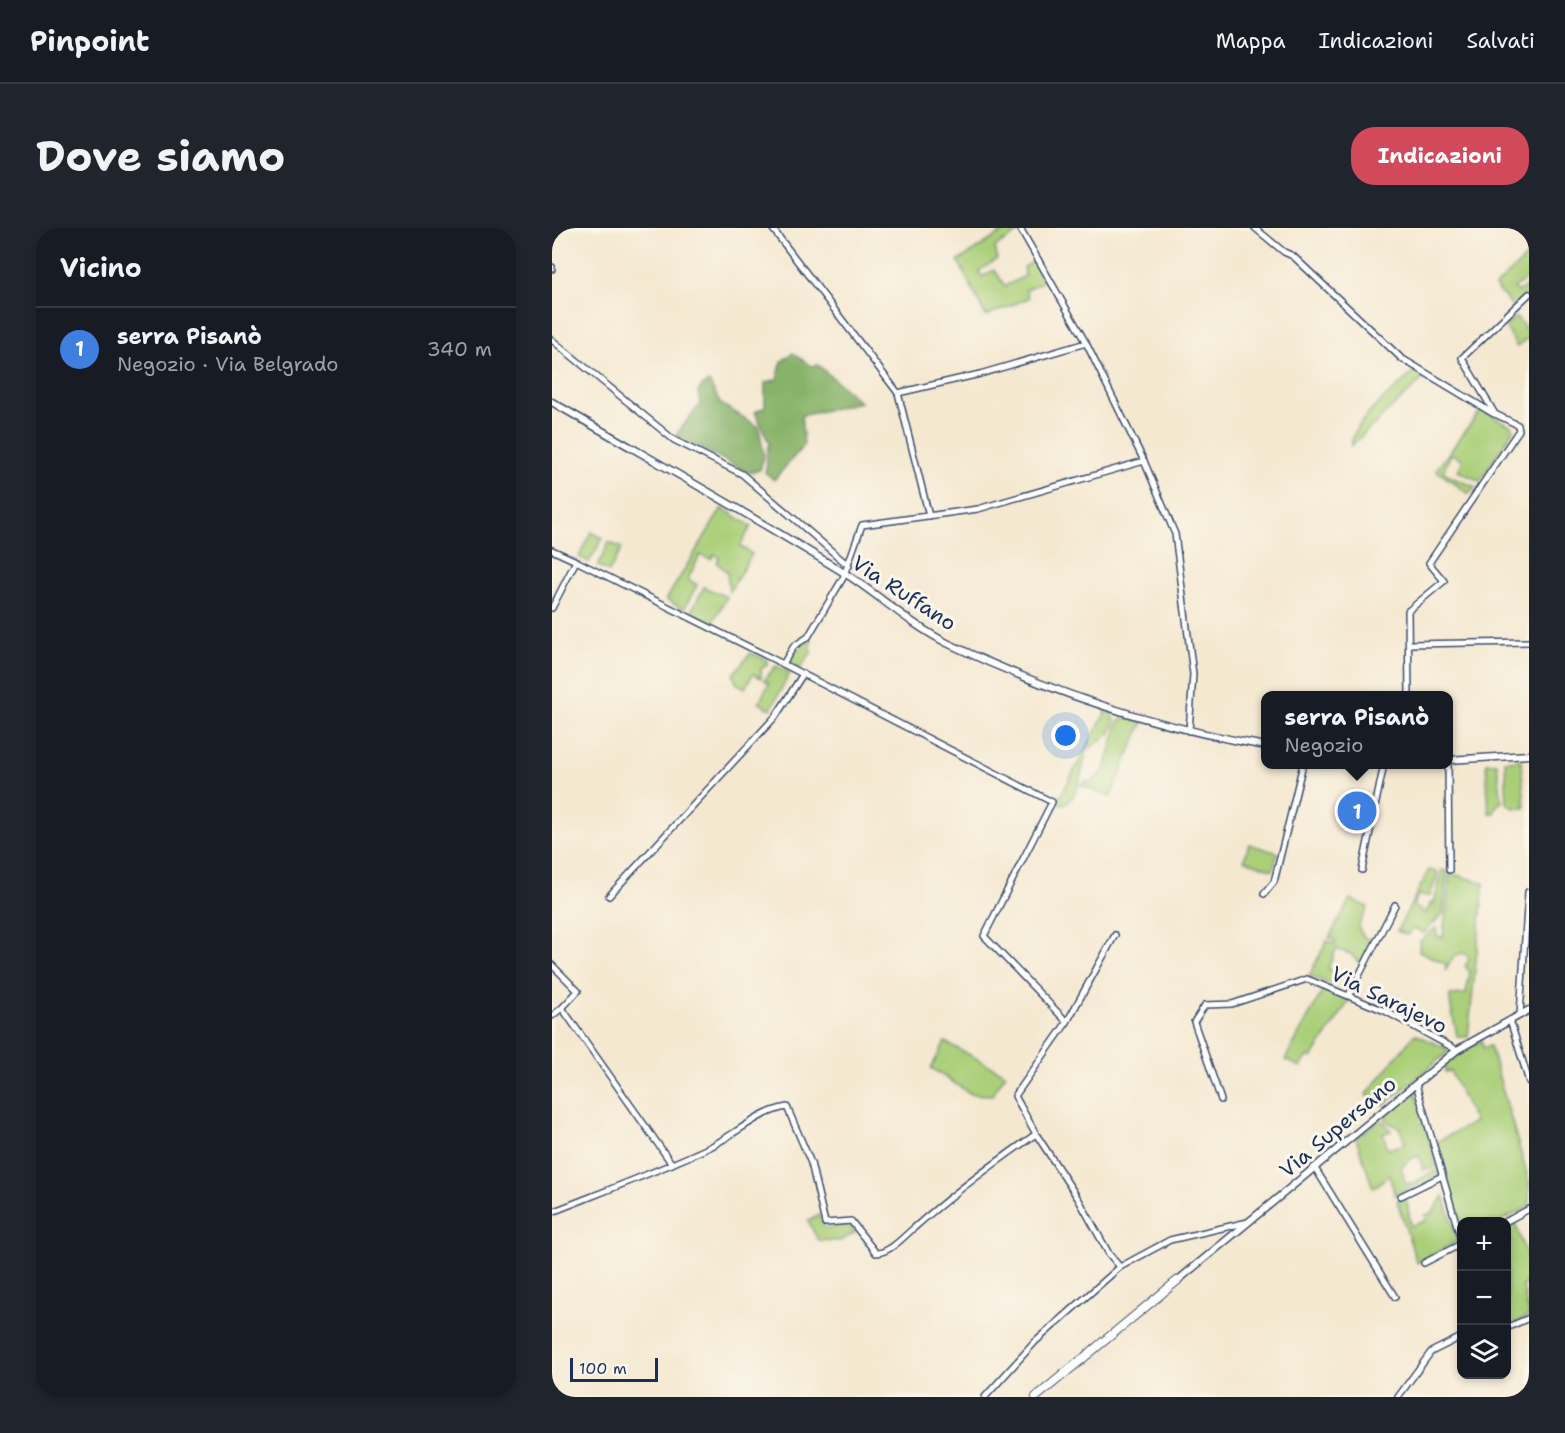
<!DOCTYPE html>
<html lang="it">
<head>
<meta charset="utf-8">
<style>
  body { margin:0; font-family:"Shantell Sans",sans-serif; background:#20242c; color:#f1f3f6 }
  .controls { position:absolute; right:18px; bottom:18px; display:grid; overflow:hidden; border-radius:12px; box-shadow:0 3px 9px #0003 }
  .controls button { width:54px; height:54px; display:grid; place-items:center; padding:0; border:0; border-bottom:2px solid #363941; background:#171b24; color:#f1f3f6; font:30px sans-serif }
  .scale { position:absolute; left:18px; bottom:15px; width:88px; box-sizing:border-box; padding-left:6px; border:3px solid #1b2f5e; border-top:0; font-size:16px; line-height:21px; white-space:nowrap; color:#1b2f5e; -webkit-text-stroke:4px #fbf7ec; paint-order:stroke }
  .you { position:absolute; left:514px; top:508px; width:21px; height:21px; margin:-15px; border:4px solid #fff; border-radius:50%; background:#1a73e8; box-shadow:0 0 0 9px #1a73e833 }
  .badge { display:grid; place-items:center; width:39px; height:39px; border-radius:50%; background:#d1495b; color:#fff; font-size:20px; font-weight:700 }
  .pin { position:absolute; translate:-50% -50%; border:3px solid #fff; box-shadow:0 2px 6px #0006 }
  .popup { position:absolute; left:709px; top:463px; width:192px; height:78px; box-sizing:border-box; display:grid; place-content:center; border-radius:12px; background:#171b24; filter:drop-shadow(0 2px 4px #0005); font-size:20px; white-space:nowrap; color:#9ea1a6 }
  .popup b { font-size:22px; color:#f1f3f6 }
  .popup::after { content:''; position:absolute; left:50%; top:100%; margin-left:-12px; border:12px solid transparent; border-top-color:#171b24 }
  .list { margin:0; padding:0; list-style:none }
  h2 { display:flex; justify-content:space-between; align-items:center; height:78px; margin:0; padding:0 24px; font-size:26px }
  h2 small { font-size:20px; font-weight:400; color:#9ea1a6 }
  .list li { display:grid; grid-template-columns:39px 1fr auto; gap:18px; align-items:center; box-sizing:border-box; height:84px; padding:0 24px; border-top:2px solid #363941 }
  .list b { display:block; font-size:22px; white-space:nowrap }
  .list p { margin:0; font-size:20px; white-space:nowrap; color:#9ea1a6 }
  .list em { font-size:20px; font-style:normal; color:#9ea1a6 }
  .icon { flex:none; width:33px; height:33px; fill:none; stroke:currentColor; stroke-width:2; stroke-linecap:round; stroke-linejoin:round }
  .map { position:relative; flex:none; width:977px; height:1169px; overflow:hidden; border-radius:24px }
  header { display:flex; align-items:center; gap:36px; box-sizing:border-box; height:84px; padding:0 30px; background:#171b24; border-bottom:2px solid #363941 }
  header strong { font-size:28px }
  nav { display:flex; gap:33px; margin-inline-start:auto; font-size:21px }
  .intro { display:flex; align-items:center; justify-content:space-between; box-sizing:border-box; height:144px; padding:0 36px }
  h1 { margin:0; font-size:42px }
  .button { padding:15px 27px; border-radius:24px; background:#d1495b; color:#fff; font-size:21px; font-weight:700 }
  main { display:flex; gap:36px; padding:0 36px }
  aside { flex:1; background:#171b24; border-radius:24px; box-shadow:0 3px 9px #0003 }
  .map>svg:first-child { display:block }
  .green { fill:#abcf79; stroke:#637f6c; stroke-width:1.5 }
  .forest { fill:#88b269; stroke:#527064; stroke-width:1.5 }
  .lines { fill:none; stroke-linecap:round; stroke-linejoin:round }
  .minor-casing { stroke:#3c4b6f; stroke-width:8 }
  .tertiary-casing { stroke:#3c4b6f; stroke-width:9 }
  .secondary-casing { stroke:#3c4b6f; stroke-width:10 }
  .minor { stroke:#fff; stroke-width:5 }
  .tertiary { stroke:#fff; stroke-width:6 }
  .secondary { stroke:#fff; stroke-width:8 }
  .labels { text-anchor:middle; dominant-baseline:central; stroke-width:6; stroke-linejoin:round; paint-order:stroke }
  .street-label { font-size:21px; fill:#1b2f5e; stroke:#fbf7ec }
</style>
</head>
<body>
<header>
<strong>Pinpoint</strong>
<nav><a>Mappa</a><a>Indicazioni</a><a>Salvati</a></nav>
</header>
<div class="intro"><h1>Dove siamo</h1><a class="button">Indicazioni</a></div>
<main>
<aside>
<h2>Vicino<small></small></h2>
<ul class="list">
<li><span class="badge" style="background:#3f7fe0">1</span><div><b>serra Pisanò</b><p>Negozio · Via Belgrado</p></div><em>340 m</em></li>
</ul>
</aside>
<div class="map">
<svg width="977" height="1169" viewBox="0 0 977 1169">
  <rect width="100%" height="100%" fill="#fbf7ec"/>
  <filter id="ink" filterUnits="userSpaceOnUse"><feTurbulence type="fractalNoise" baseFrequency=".0167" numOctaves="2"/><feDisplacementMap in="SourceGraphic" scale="12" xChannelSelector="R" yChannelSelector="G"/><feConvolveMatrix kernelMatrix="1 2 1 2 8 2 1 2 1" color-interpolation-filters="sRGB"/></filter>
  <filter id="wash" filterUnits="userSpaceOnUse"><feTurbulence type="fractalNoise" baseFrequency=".008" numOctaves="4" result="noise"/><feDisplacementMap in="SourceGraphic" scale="24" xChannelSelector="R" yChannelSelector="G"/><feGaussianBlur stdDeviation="1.35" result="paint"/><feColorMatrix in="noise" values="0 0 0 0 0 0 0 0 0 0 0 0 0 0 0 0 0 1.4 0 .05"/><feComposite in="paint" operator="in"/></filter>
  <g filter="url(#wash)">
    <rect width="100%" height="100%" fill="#f4e8d0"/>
    <!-- green -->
    <g class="green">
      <polygon points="457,0 464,0 467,4 443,19 445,31 427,43 430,49 442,42 453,58 473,48 472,39 484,32 494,52 474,62 477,70 434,88 406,33"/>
      <polygon points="977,27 977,48 962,60 966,64 977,56 977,64 961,79 943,58"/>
      <polygon points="964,89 977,104 977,113 975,110 965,119 953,98"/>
      <path d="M 863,142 L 874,148 L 799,218 C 800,191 846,161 863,142 Z"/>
      <polygon points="929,182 960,198 961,202 928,253 906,243 911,231 899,226 891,243 901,250 924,259 917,266 884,242"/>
      <polygon points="170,280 199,298 188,318 200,326 177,364 175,344 165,335 167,330 163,326 159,331 148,327 136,351 145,357 132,381 114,372"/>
      <polygon points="39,304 51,310 37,334 27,329"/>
      <polygon points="57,314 70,320 57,344 46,338"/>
      <polygon points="152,359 175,369 160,395 139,384"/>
      <polygon points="259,410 259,425 248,441 239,436 239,428"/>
      <polygon points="199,425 215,432 215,437 209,441 209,450 201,446 193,460 184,455 181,446"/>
      <polygon points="224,438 238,444 219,481 207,475 217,455 212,452"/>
      <path d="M 554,484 L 561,486 L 563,494 L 558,506 L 535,522 C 530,537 528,573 510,576 L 505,574 Z"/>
      <polygon points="572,489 591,494 558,569 529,557 534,553 538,555 553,541 566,495"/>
      <polygon points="969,532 973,580 962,580 955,575 953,533"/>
      <polygon points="934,535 945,535 950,574 944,578 942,585 937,585"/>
      <polygon points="697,616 726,625 721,642 692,632"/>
      <polygon points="877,642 886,644 878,668 866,667 861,678 874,685 879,674 882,676 890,642 895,643 891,685 872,705 861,700 856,707 845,703"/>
      <path d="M 898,645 L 932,655 L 916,809 L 905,809 C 904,795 897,781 898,767 L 914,766 L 918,744 L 913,738 L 917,732 L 914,726 L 910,725 L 902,728 L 893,743 L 894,736 L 867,723 L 868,713 L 885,699 L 885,709 L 891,709 Z"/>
      <polygon points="798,671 816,679 806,699 812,709 822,714 810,738 799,726 784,721 776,741 785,746 781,757 757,748 775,713 782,716 784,713 777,710"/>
      <polygon points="772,760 798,771 760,830 756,828 749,839 733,832"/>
      <polygon points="863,806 895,821 896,824 832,877 814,867"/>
      <polygon points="929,812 931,820 938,818 977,953 977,979 948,993 909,994 909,996 884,914 923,894 898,843 893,844 893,837"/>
      <polygon points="393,814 454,846 440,867 419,866 379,840"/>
      <path d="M 863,862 L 885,939 L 871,942 L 867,928 L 860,930 L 849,940 L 854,956 C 868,954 873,945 886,942 L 888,947 L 843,967 L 837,947 L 821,960 L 804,910 L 829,891 L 839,903 L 831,906 L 836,921 L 853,916 L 848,900 L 835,894 L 833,887 Z"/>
      <polygon points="892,968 906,1013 865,1035 845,973 854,969 859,998 875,992 873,987 880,985"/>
      <polygon points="267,987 274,1001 297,996 304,1004 288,1013 266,1012 256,993"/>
      <polygon points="962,991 977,1035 977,1051 971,1058 977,1088 955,1099 955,1015 959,1014 955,996"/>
    </g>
    <!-- forest -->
    <g class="forest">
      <path d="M 241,125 L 259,138 L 266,137 L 308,174 L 249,188 L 252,217 L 222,252 L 213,244 C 217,234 213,224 217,215 L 203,184 L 213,179 L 213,155 L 225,151 L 230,133 Z"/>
      <polygon points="157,154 169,176 207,199 212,228 208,242 197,245 124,207 148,176 146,164 151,157"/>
    </g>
  </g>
  <g filter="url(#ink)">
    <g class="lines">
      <defs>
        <g id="minor">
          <polyline points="220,0 346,165 428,146 534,115"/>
          <polyline points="468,0 534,115 592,233 623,306 641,446 637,503"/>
          <polyline points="703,0 732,24 741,28 849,130 942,186"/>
          <polyline points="0,39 0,41"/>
          <polyline points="0,112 122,212 190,246 297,338"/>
          <polyline points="346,165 377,288"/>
          <polyline points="0,322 24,333"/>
          <polyline points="0,380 24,333 231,436"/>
          <polyline points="857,416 977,414"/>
          <polyline points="857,468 856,383 892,353 877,335 967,202 966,197 943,186 910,130 977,66"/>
          <polyline points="896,536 897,642"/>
          <polyline points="810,642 832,536"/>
          <polyline points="712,666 722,654 751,536"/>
          <polyline points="57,668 224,488 251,446"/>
          <polyline points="0,737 26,763 10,780 120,936"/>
          <polyline points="797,767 843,677"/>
          <polyline points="968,787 976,664"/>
          <polyline points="0,788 10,780"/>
          <polyline points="958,792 977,854"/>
          <polyline points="515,794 563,707"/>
          <polyline points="864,856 909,1012"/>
          <polyline points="669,872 642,794 653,777 680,776 755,751 833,783 905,822"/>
          <polyline points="484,906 463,868 515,794 432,708 500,574 231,436 242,418 256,409 291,350 310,297 426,281 592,233"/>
          <polyline points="763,940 843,1069"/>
          <polyline points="849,968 890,948"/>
          <path d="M 0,984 C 53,963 107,943 158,919 C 184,906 206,884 235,879 L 259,935 L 273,995 L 299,993 L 324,1025 C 338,1025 352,1008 362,1000 C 401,965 441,936 484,906 L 527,972 L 557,1026 L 568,1039 L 618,1012 L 696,994"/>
          <polyline points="953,994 977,981"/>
          <polyline points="872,1035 909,1016"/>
          <polyline points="954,1100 977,1090"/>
          <polyline points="433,1169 483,1114 568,1039"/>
          <polyline points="846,1169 879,1124 909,1109"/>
        </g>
        <g id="tertiary">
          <path d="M 0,174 C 98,231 198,286 294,346 C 328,368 359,397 395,415 C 497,464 602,499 714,518"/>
          <polyline points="896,532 977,527"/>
          <polyline points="625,1053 905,822 977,782"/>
        </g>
        <polyline id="secondary" points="484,1169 625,1053"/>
      </defs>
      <!-- minor casing -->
      <use href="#minor" class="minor-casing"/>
      <!-- tertiary casing -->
      <use href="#tertiary" class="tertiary-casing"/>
      <!-- secondary casing -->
      <use href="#secondary" class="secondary-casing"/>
      <!-- minor -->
      <use href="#minor" class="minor"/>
      <!-- tertiary -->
      <use href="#tertiary" class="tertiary"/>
      <!-- secondary -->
      <use href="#secondary" class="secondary"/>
    </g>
  </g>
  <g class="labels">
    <!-- street labels -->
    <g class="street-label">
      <text transform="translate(352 365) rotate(33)">Via Ruffano</text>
      <text transform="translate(837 772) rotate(26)">Via Sarajevo</text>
      <text transform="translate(786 899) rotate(-40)">Via Supersano</text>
    </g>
  </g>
</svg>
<div class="controls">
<button>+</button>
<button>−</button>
<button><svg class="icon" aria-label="layers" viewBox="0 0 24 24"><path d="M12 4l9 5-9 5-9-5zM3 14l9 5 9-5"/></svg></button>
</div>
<div class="scale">100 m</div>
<div class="you"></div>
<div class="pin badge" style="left:805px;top:583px;background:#3f7fe0">1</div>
<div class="popup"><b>serra Pisanò</b>Negozio</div>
</div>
</main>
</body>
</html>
